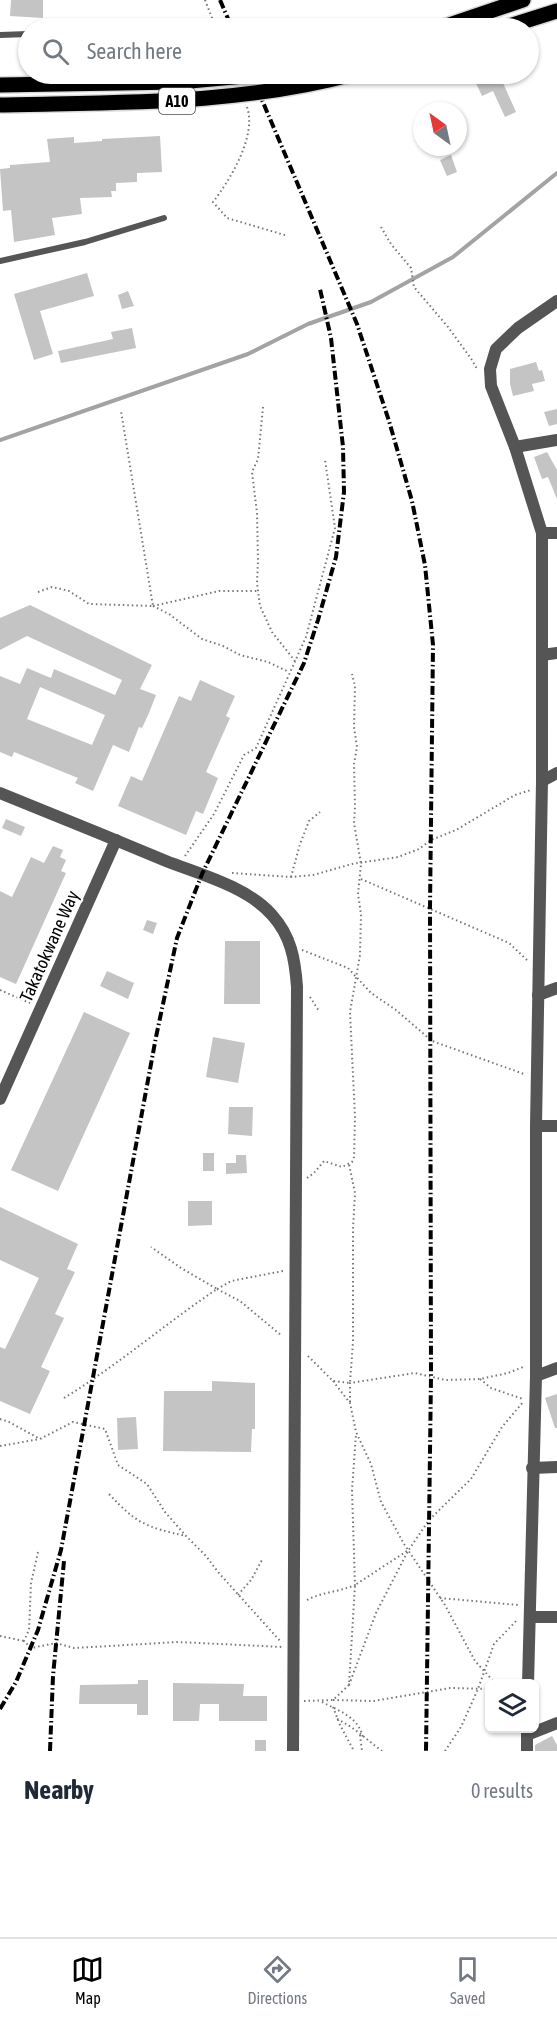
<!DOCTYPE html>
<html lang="en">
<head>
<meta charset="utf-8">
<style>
  body { margin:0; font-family:"Asap Condensed",sans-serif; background:#f2f2f3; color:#1f2937 }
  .controls { position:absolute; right:18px; bottom:18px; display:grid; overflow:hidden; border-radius:9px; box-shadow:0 2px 4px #0004 }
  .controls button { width:54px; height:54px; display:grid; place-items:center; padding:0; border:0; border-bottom:2px solid #e0e1e3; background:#fff; color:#1f2937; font:30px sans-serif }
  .compass { position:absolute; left:413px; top:102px; width:54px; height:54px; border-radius:50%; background:#fff; box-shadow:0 2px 4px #0004; rotate:327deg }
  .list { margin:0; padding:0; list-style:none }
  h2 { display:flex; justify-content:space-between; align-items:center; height:78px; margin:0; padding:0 24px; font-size:26px }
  h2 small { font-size:20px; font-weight:400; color:#747a83 }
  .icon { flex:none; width:33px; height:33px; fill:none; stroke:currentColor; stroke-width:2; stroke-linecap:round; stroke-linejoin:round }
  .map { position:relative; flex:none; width:557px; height:1751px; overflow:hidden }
  .search { position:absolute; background:#fff; box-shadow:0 2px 4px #0004; left:18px; right:18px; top:18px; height:66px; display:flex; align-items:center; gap:15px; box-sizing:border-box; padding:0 21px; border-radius:33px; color:#747a83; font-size:22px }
  .sheet { height:186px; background:#fff }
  nav { display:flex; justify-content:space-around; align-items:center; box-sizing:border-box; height:84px; border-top:2px solid #e0e1e3; background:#fff; font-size:16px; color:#747a83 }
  nav a { display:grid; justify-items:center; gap:3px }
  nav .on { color:#000 }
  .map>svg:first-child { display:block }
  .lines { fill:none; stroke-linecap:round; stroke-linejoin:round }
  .stream { stroke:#a3a3a3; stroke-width:4 }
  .building { fill:#c4c4c4; fill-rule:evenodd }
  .primary-casing { stroke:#dbdbdb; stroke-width:18 }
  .path { stroke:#777; stroke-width:2; stroke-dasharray:1.5 3; stroke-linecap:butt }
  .service { stroke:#555; stroke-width:6 }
  .minor { stroke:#555; stroke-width:12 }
  .primary { stroke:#000; stroke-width:15 }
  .rail { stroke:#000; stroke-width:4; stroke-dasharray:9 3 1.5 3; stroke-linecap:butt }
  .primary-bridge-casing { stroke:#dbdbdb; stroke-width:18; stroke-linecap:butt }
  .primary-bridge { stroke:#000; stroke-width:15 }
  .labels { text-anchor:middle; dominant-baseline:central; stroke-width:4.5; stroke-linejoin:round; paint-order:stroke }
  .shield { fill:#fff; stroke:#4c4c4c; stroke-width:1.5 }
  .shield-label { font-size:16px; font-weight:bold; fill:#000 }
  .street-label { font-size:18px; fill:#000; stroke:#fff }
</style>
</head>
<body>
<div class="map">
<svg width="557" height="1751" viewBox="0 0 557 1751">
  <rect width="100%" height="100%" fill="#fff"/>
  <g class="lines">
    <!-- stream -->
    <polyline class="stream" points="0,440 248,354 308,324 371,302 453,257 557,173"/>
  </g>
  <!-- building -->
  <g class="building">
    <polygon points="11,0 43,0 43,18 10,16"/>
    <polygon points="492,74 499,74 516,112 505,117 493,91 482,96 475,81"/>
    <polygon points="160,136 162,172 137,173 137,182 116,183 116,191 111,191 112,197 80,198 82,214 52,218 55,235 14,242 11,210 3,211 0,169 10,168 10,165 50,162 47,139 74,137 74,143 102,141 102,139"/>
    <polygon points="451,155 457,172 447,176 440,160"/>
    <polygon points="87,273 94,296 40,311 53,354 34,360 14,294"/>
    <polygon points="128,291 134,306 122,309 118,295"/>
    <polygon points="132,328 136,348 61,363 58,351 113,339 111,332"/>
    <polygon points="536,362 539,371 542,370 545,381 532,384 534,391 513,396 510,384 510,369"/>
    <polygon points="557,409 557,424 549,426 544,412"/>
    <polygon points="547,452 557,470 557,499 548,477 542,479 534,457"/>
    <path d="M 30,605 L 152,665 L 140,689 L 156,695 L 149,713 L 142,728 L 139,727 L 129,752 L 113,745 L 93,791 L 75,783 L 78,778 L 14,752 L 12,757 L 0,752 L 0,676 L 20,684 L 27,668 L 51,678 L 54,669 L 115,695 L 122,680 L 27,636 L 0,650 L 0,618 ZM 40,687 L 105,715 L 92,745 L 27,719 Z"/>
    <polygon points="200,680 235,696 226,716 230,718 206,772 218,778 203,814 196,811 186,835 118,806 131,776 142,781 179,696 191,701"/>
    <polygon points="6,819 25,827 21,836 2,828"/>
    <polygon points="53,846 63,850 60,857 66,860 61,871 66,873 16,984 0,977 0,891 12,897 31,857 44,863"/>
    <polygon points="147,920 157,923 153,934 143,930"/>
    <polygon points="225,941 260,941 260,1004 224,1004"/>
    <polygon points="107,971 134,983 128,999 100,986"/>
    <polygon points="84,1012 130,1033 58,1191 11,1170"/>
    <polygon points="213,1037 245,1043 238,1083 206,1077"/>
    <polygon points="229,1107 253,1107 252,1136 228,1134"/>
    <rect x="203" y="1153" width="11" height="18"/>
    <polygon points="236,1155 246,1155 247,1173 226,1174 226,1163 236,1163"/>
    <polygon points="188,1201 212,1201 212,1225 188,1226"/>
    <polygon points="0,1207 78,1244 67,1269 75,1272 55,1314 64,1318 41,1367 50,1371 30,1414 0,1401 0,1347 5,1349 39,1278 0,1260"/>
    <polygon points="212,1381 255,1383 255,1429 252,1429 251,1452 163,1451 164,1391 212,1391"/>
    <polygon points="557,1394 557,1428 555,1428 545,1398"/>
    <polygon points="136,1417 138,1449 118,1450 117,1418"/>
    <polygon points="138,1680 148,1680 148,1715 137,1715 137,1704 79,1704 80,1685 138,1684"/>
    <polygon points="173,1683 244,1684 243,1696 267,1696 267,1721 219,1721 219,1704 200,1704 199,1721 173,1721"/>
    <polygon points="552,1736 557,1745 557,1751 535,1751 535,1745"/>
    <rect x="255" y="1740" width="11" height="11"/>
  </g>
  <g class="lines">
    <defs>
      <g id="primary">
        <polyline points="440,28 523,0"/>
        <polyline points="503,28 557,11"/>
      </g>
    </defs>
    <!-- primary casing -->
    <use href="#primary" class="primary-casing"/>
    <!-- path -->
    <g class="path">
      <polyline points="205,0 216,28"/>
      <path d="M 247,107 C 257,136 230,180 213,202 L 227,218 L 288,236"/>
      <polyline points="381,227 391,244 411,268 414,287 448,327 472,360 477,369"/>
      <polyline points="263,407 258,459 252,472 257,513 258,561 257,583 260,606 272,632 295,661"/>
      <polyline points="38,592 52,587 69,591 89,604 153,606 121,411"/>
      <polyline points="153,606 169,614 202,639 223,646 240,655 268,662 289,672"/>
      <polyline points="153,606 219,591 259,591"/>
      <polyline points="185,856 214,814 244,755 256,748 306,637 335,528 325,460"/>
      <polyline points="232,873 291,877 313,875 352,864 398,857 419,849 431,840 456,830 515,795 531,790"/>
      <polyline points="291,877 300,844 309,821 320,812"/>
      <polyline points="361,879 509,943 527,960"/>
      <polyline points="302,950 348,968 371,993 396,1010 432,1041 524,1074"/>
      <polyline points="0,990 30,1003"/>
      <polyline points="310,997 319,1011"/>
      <polyline points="307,1178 314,1173 324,1161 342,1167 352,1162 354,1157 355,1117 350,1012 360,955 361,914 358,894 361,864 354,823 355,807 354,764 357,747 354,727 355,686 352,674"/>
      <polyline points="217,1289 240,1301 282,1336"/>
      <polyline points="217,1289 231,1281 283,1271"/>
      <polyline points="308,1356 333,1381 350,1383 353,1342 353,1229 355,1193 349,1164"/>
      <polyline points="480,1379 491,1388 523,1399"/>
      <polyline points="333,1381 350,1403 356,1432 371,1464 381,1502 404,1544 445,1605 475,1661 496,1684"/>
      <path d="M 64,1398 C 118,1365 165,1324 217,1289 L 181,1268 L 151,1247"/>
      <polyline points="350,1402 350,1383 415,1373 445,1380 480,1379 508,1373 523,1367"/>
      <polyline points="0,1419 9,1422 40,1439 73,1422 105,1429 118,1465 147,1484 165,1512 186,1536 206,1556 218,1572 281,1642"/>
      <polyline points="0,1446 40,1439"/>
      <path d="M 109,1494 C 137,1524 146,1527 186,1536"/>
      <polyline points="38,1552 31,1583 29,1630 24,1641 31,1648 56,1643 74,1648 178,1642 283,1647"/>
      <polyline points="238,1595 251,1580 262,1560"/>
      <polyline points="440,1598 518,1605"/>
      <path d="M 307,1600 C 322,1592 339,1592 355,1585 L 352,1490 L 356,1434"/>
      <polyline points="0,1636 24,1641"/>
      <polyline points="349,1685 376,1613 408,1551 429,1520 471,1479 502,1427 523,1402"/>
      <polyline points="333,1700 374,1701 450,1688 490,1689"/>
      <polyline points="304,1701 333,1700 349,1685 355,1585 407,1551"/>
      <path d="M 322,1702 C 339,1711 359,1717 363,1738"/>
      <polyline points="333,1707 340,1725 354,1751"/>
      <path d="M 337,1719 C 354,1727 367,1740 382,1751"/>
      <polyline points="360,1735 362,1751"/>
      <polyline points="445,1751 461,1727 478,1689 494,1644 518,1619"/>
    </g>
    <!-- service -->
    <g class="service">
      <polyline points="0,35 28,34"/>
      <polyline points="0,261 85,242 164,218"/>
    </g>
    <!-- minor -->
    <g class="minor">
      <polyline points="515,447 557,440"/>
      <polyline points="542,533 557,533"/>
      <polyline points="542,655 557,653"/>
      <polyline points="542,781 557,773"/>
      <path d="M 0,793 C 55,815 111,838 166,861 C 199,874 248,887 272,915 C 291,936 295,959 297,987 L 293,1751"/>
      <polyline points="538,995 557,988"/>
      <polyline points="0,1099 116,840"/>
      <polyline points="536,1126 557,1126"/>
      <polyline points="536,1376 557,1368"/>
      <polyline points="532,1468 557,1467"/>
      <polyline points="530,1617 557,1617"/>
      <polyline points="528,1684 536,1376 536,1126 542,781 542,533 515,447 491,386 490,369 496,349 518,328 557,301"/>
      <polyline points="527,1730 527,1751"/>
      <polyline points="527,1735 557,1723"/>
    </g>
    <!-- primary -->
    <use href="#primary" class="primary"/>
    <!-- rail -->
    <g class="rail">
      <polyline points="220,0 232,28"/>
      <polyline points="251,74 357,324 389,421 412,501 425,565 433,645 430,908 431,1377 426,1751"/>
      <polyline points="0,1709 16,1682 38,1630 61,1550 156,1037 177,938 202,874 304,663 318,620 336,557 344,492 343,447 331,338 320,289"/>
      <polyline points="50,1751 53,1676 64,1561"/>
    </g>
    <defs>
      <g id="primary-bridge">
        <polyline points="0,85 179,82 267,74"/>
        <path d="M 0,105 C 117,102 238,105 353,74"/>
      </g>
    </defs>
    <!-- primary-bridge casing -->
    <use href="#primary-bridge" class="primary-bridge-casing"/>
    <!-- primary-bridge -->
    <use href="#primary-bridge" class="primary-bridge"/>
  </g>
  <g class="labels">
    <!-- shield labels -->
    <rect class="shield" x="159" y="88" width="36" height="26" rx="4.5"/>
    <g class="shield-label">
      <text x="177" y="101">A10</text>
    </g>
    <!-- street labels -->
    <g class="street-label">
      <text transform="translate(49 946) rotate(-66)">Takatokwane Way</text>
    </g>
  </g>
</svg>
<div class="controls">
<button><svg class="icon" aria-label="layers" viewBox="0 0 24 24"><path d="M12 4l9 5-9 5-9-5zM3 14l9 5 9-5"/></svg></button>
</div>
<svg class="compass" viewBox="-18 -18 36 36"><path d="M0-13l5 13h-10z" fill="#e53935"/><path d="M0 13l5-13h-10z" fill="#747a83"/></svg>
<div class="search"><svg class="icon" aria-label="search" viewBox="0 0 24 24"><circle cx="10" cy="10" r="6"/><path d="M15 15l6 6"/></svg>Search here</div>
</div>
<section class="sheet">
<h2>Nearby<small>0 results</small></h2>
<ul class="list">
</ul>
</section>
<nav>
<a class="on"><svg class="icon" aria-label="map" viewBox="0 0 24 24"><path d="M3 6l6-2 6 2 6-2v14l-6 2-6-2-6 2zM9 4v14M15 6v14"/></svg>Map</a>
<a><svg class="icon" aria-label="directions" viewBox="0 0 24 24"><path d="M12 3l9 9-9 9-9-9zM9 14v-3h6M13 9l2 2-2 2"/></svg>Directions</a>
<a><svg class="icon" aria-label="saved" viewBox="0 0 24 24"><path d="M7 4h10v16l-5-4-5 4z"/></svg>Saved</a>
</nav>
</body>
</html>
